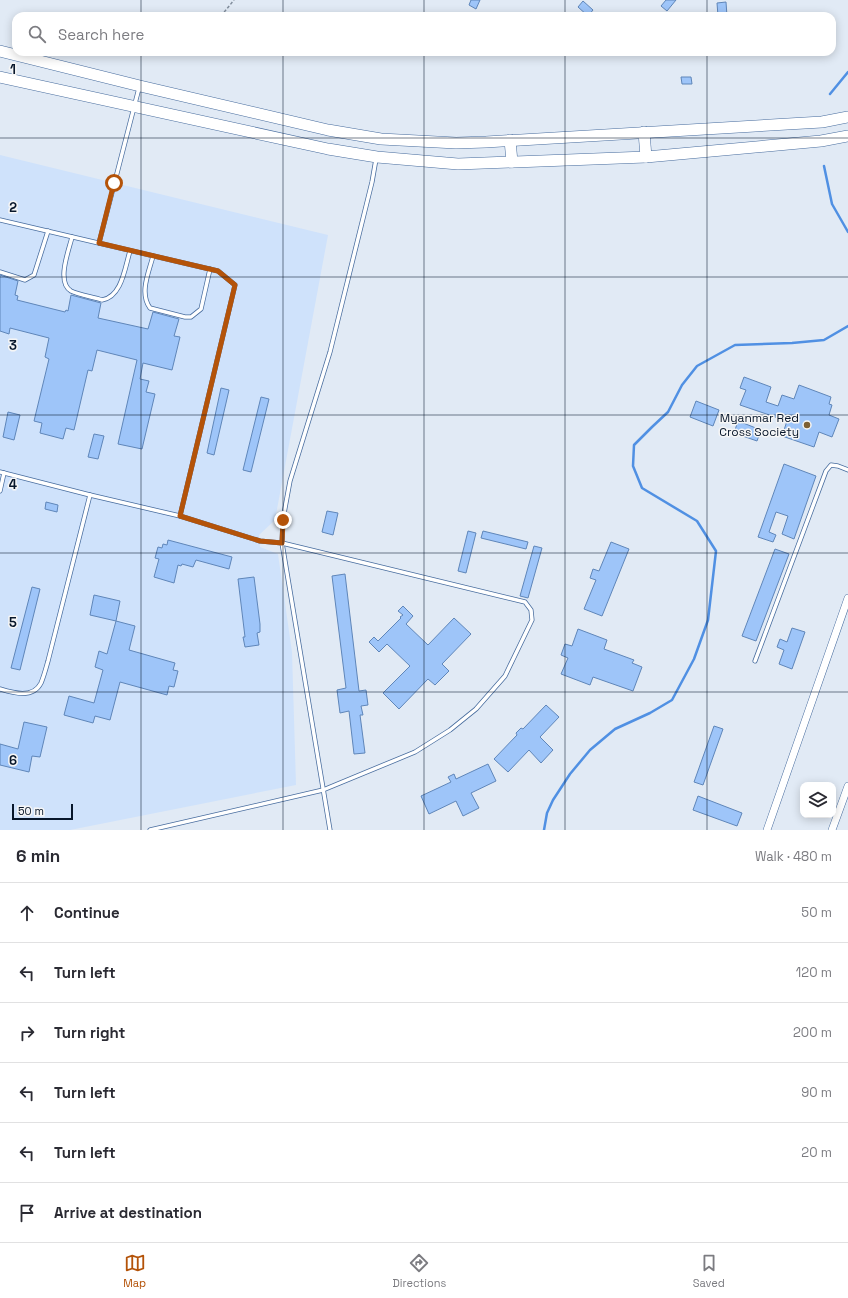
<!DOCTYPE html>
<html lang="en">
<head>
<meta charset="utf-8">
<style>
  body { margin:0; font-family:"Space Grotesk",sans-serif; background:#f7f7f7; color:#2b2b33 }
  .controls { position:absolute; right:12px; bottom:12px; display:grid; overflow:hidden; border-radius:8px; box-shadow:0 2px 10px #0003 }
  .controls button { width:36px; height:36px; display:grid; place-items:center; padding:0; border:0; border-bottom:1px solid #e1e1e2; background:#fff; color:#2b2b33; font:20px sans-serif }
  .scale { position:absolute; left:12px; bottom:10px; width:61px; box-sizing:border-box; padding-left:4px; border:2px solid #08172b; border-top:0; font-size:11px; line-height:14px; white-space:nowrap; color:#08172b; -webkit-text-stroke:3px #f6f6f6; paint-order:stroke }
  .stop { position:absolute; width:12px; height:12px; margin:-9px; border:3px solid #b45309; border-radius:50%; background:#fff }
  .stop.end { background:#b45309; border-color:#fff; box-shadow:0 1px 4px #0008 }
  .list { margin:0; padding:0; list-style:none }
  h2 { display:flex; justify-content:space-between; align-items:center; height:52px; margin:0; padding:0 16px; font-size:17px }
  h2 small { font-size:13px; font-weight:400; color:#7c7c81 }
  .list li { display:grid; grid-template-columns:26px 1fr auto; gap:12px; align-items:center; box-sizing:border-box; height:60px; padding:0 16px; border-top:1px solid #e1e1e2 }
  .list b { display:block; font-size:15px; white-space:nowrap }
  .list em { font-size:13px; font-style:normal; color:#7c7c81 }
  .icon { flex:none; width:22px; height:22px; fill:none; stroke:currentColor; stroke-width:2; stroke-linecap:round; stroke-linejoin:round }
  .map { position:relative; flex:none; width:848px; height:830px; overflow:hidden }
  .search { position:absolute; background:#fff; box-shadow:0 2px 10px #0003; left:12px; right:12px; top:12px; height:44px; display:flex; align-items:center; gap:10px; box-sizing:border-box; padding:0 14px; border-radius:12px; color:#7c7c81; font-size:15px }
  .sheet { height:412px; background:#fff }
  nav { display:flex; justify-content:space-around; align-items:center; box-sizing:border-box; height:56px; border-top:1px solid #e1e1e2; background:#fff; font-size:11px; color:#7c7c81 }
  nav a { display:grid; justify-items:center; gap:2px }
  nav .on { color:#b45309 }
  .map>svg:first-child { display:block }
  .built { fill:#cfe2fb }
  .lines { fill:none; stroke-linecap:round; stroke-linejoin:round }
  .stream { stroke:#5090e3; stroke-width:2.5 }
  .building { fill:#9ec5f9; stroke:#5f86b9 }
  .service-casing { stroke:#476c9e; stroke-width:5 }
  .minor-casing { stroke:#476c9e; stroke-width:8 }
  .primary-casing { stroke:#476c9e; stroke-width:12 }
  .trunk-casing { stroke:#476c9e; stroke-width:12 }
  .path { stroke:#818d9c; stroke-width:1.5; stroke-dasharray:3 2; stroke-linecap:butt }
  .service { stroke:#fff; stroke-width:3.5 }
  .minor { stroke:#fff; stroke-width:7 }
  .primary { stroke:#fff; stroke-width:11 }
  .trunk { stroke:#fff; stroke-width:11 }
  .route { stroke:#b45309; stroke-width:5 }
  .grid { fill:none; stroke:#08172b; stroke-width:1; stroke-opacity:0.55 }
  .poi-dot { fill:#7d5f33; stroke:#f6f6f6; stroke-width:1.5 }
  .labels { text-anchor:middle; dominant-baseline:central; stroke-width:3; stroke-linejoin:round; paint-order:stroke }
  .poi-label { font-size:12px; fill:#08172b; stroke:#f6f6f6; text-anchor:end }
  .grid-label { font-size:13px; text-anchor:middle; font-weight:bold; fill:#08172b; stroke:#f6f6f6; stroke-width:3; stroke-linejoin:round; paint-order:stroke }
</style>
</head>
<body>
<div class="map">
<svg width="848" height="830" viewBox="0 0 848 830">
  <rect width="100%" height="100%" fill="#e1eaf5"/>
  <!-- built -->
  <polygon class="built" points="0,155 328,235 275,520 259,535 260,547 278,554 292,652 296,785 70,830 0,830"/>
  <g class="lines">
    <!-- stream -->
    <g class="stream">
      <polyline points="830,94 848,72"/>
      <polyline points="824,166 832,204 848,232"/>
      <polyline points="544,830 547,813 553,800 570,774 590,750 615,729 650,713 672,700 694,659 708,620 716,551 697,521 642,488 633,466 634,445 652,427 668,412 682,385 697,366 735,345 792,343 824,340 848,326"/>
    </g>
  </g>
  <!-- building -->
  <g class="building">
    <polygon points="471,0 480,0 476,9 469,5"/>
    <polygon points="666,0 676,0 667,11 661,6"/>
    <polygon points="583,1 593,10 588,16 578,7"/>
    <polygon points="726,2 727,16 718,16 717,3"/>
    <polygon points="681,77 691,77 692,84 682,84"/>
    <polygon points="0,275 18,281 15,295 18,296 17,300 65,312 66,310 68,311 71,295 101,303 98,318 148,329 153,312 179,319 174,336 180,337 172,370 143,363 140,379 149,381 146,392 155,394 142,449 118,444 137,360 97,350 92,371 88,370 74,430 66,428 63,439 40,433 42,423 34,421 49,359 45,357 49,338 10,328 9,334 0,331"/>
    <polygon points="744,377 771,387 766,402 778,406 782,395 794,399 799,385 831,397 829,404 832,405 829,415 839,419 832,437 819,432 814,447 782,436 787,421 740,405 746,390 740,388"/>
    <polygon points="221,388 229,390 214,455 207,453"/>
    <polygon points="261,397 269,399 251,472 243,470"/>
    <polygon points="696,401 719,410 713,426 690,417"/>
    <polygon points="8,412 20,415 14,440 3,437"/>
    <polygon points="738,421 761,430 757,441 734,433"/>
    <polygon points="94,434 104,436 98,459 88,457"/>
    <polygon points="784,464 816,476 794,539 782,534 788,516 776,512 769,532 776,535 773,542 758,537"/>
    <polygon points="46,502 58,505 57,512 45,509"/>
    <polygon points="327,511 338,513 333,535 322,532"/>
    <polygon points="468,531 476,533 466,573 458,571"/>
    <polygon points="483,531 528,542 526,549 481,538"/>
    <polygon points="168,540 232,557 229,569 196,560 193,567 182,564 181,566 178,565 174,583 154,577 159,559 155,558 158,547 162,548 163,544 167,545"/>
    <polygon points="611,542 629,549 602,616 584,609 596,580 590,578 593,569 599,571"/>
    <polygon points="534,546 542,548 528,598 520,596"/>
    <polygon points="775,549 789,554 756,641 742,636"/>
    <polygon points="345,574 359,691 366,690 368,705 361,706 363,715 360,715 365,753 354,754 349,711 340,713 337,690 346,688 332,576"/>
    <polygon points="254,577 260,624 260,632 257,633 259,645 245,647 243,637 245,637 238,579"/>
    <polygon points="32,587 40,589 20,670 11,668"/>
    <polygon points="94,595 120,601 116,621 90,615"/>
    <polygon points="403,606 413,616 406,624 428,645 454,618 471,634 442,664 449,671 435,685 428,679 399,709 383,693 410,666 387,644 379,652 369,642 374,637 378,641 401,618 400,617 403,615 398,611"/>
    <polygon points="116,621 135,626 129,650 175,663 173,670 178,671 174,687 169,686 167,695 120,682 110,720 95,716 93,723 64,715 69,696 94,703 103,670 95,667 99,651 107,654"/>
    <polygon points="792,628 805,632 792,669 779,664 784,650 777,647 780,639 787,642"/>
    <polygon points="578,629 607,640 604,649 634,660 632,663 642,667 633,691 593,677 590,685 561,674 568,658 561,655 565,644 572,646"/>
    <polygon points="546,705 559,717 540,737 553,750 541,763 529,750 508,772 494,759 517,735 516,733 521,728 523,729"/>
    <polygon points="24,722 47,727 40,757 32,756 29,772 0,765 0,744 18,749"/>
    <polygon points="714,726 723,729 703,785 694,782"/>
    <polygon points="488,764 496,781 471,793 479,808 463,816 456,801 429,814 421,796 451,782 448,777 454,774 456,779"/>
    <polygon points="698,796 742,813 737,826 693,810"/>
  </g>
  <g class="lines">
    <defs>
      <g id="service">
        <polyline points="0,220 218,271 235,285 180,516"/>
        <path d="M 72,237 C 69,250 56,282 71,291 C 79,295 93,297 102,300 C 122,297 125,267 130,251"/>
        <polyline points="99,243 139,88"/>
        <path d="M 153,256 C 149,272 139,293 150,308 L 185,317 L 191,317 L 201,309 L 210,269"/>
        <polyline points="0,272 25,280 34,275 48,231"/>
        <polyline points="0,472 90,495 180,516 260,541 282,543 525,602 531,610 532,620 505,676 476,709 450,730 415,752 323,790 150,830"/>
        <polyline points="0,491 4,473"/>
        <polyline points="755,661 826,471 831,465 838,466 848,470"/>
        <path d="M 0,689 C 13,693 33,699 41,683 C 44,676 46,668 48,661 L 90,495"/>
        <polyline points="330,830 282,543 283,519 290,481 330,352 372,182 376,159"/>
      </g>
      <g id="minor">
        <polyline points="767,830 848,598"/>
        <polyline points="832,830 848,786"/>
      </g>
      <g id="primary">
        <polyline points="0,51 140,86 328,130 381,139 456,143 486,142 822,122 848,117"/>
        <polyline points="0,77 328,149 377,157 458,164 646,157 821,141 848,136"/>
      </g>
      <g id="trunk">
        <polyline points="644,132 646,157"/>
        <polyline points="510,140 512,162"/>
      </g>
    </defs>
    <!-- service casing -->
    <use href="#service" class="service-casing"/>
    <!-- minor casing -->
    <use href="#minor" class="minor-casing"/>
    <!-- primary casing -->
    <use href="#primary" class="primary-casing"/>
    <!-- trunk casing -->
    <use href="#trunk" class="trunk-casing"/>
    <!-- path -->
    <g class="path">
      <polyline points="221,16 234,0"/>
      <polyline points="153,54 162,52"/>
    </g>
    <!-- service -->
    <use href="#service" class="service"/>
    <!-- minor -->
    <use href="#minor" class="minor"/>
    <!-- primary -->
    <use href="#primary" class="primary"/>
    <!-- trunk -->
    <use href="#trunk" class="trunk"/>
  </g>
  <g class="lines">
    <!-- route -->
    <polyline class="route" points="114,183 99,243 218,271 235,285 180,516 260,541 282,543 283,520"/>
  </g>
  <!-- grid -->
  <path class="grid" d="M 141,0 L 141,16M 283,0 L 283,16M 424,0 L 424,16M 565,0 L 565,16M 707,0 L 707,16M 141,52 L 141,830M 283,52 L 283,830M 424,52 L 424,830M 565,52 L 565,830M 707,52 L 707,830M 0,138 L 848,138M 0,277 L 848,277M 0,415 L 848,415M 0,553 L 848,553M 0,692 L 848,692"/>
  <!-- markers -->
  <circle class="poi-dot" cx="807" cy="425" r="4"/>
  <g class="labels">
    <!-- poi labels -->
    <g class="poi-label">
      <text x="799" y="418">Myanmar Red<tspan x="799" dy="14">Cross Society</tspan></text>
    </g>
  </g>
  <g class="grid-label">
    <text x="13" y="74">1</text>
    <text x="13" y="212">2</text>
    <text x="13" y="350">3</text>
    <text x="13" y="489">4</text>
    <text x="13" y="627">5</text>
    <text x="13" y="765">6</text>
  </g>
</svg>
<div class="controls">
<button><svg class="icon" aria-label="layers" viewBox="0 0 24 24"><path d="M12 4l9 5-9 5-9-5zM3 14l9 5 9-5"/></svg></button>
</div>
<div class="scale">50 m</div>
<div class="stop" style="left:114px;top:183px"></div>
<div class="stop end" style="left:283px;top:520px"></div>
<div class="search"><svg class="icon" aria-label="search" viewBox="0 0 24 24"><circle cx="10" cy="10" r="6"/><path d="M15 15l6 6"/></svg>Search here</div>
</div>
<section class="sheet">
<h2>6 min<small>Walk · 480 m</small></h2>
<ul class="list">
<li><svg class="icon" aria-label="ahead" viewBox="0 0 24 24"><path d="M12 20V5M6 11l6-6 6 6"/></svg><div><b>Continue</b></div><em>50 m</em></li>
<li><svg class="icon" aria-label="left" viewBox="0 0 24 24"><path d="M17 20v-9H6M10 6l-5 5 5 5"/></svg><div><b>Turn left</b></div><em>120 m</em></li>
<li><svg class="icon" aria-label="right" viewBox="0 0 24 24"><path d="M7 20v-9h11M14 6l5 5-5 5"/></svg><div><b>Turn right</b></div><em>200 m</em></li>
<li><svg class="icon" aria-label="left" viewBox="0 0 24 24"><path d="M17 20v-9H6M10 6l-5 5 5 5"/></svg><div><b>Turn left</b></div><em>90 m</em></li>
<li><svg class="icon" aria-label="left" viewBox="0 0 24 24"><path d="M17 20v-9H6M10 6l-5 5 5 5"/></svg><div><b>Turn left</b></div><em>20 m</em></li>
<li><svg class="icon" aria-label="arrive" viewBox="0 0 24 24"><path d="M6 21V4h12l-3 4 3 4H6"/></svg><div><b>Arrive at destination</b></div></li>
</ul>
</section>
<nav>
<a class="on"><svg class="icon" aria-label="map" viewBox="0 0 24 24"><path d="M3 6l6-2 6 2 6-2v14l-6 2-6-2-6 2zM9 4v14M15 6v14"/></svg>Map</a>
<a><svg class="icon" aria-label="directions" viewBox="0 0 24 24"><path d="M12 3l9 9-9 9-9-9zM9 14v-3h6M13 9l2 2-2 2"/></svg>Directions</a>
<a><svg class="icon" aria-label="saved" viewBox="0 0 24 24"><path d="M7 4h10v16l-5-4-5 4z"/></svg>Saved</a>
</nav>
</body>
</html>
